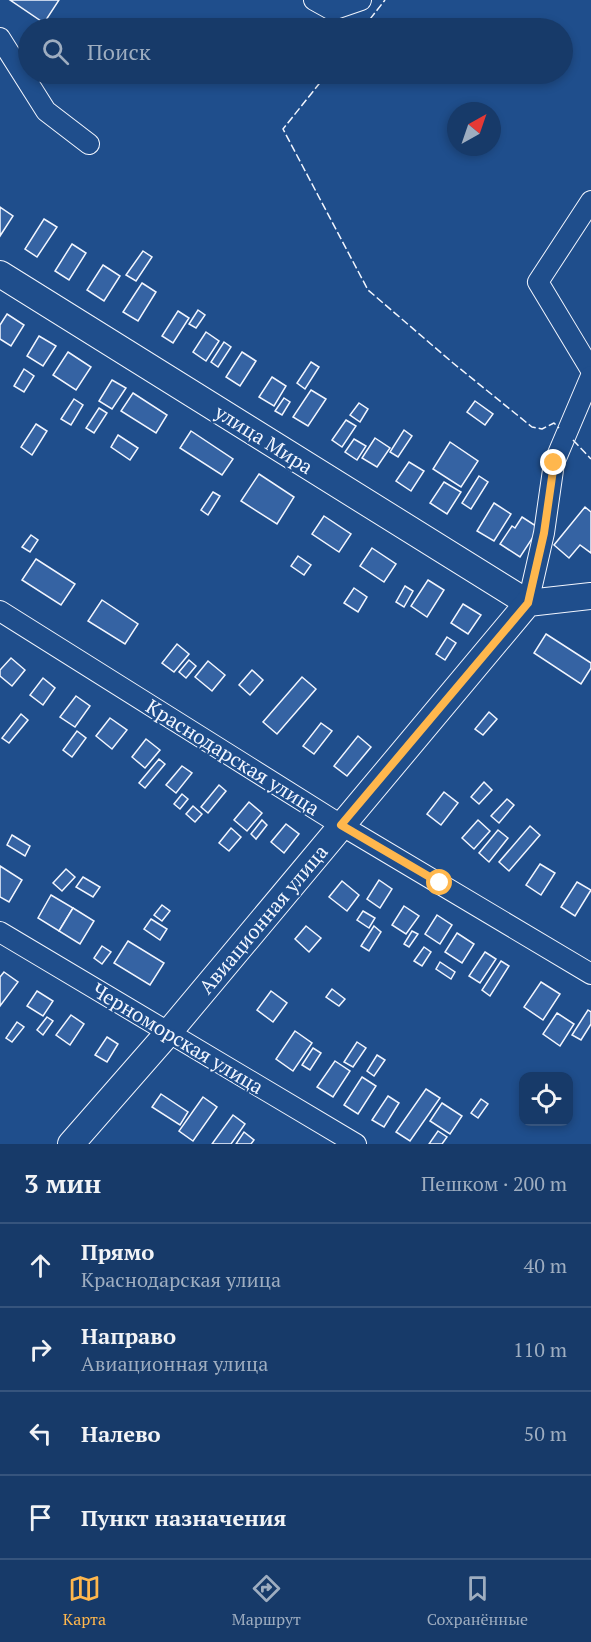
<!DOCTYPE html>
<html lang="ru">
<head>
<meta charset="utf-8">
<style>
  body { margin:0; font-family:"PT Serif",serif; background:#244571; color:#f1f3f6 }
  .controls { position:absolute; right:18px; bottom:18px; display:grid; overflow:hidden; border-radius:12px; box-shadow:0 3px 9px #0003 }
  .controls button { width:54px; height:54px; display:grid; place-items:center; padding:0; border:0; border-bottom:2px solid #36547d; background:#173a69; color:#f1f3f6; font:30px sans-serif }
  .compass { position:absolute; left:447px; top:102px; width:54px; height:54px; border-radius:50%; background:#173a69; box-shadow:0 3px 9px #0003; rotate:40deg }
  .stop { position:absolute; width:18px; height:18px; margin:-14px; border:4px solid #ffb74d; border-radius:50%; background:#fff }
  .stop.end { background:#ffb74d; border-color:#fff; box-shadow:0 2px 6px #0008 }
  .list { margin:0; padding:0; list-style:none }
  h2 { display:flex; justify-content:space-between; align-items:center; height:78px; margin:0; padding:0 24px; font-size:26px }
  h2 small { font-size:20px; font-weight:400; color:#9eadc0 }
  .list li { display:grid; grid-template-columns:39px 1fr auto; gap:18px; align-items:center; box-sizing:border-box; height:84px; padding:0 24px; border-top:2px solid #36547d }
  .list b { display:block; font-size:22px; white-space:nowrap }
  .list p { margin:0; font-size:20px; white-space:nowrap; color:#9eadc0 }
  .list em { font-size:20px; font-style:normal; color:#9eadc0 }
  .icon { flex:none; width:33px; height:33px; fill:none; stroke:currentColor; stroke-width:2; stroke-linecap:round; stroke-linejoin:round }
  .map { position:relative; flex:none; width:591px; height:1144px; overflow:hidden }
  .search { position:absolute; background:#173a69; box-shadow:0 3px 9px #0003; left:18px; right:18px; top:18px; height:66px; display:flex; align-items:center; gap:15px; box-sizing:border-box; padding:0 21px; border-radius:33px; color:#9eadc0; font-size:22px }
  .sheet { height:414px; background:#173a69 }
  nav { display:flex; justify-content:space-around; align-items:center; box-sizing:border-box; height:84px; border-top:2px solid #36547d; background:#173a69; font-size:16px; color:#9eadc0 }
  nav a { display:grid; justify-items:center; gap:3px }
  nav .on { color:#ffb74d }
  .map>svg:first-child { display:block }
  .building { fill:#3563a3; stroke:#f2f6ff; stroke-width:1.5 }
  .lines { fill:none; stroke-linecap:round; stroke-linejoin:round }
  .minor-casing { stroke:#f2f6ff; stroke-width:22 }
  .major-casing { stroke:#f2f6ff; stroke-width:28 }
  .minor { stroke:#1f4e8c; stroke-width:20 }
  .major { stroke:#1f4e8c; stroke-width:26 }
  .fence { stroke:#f2f6ff; stroke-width:1.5; stroke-dasharray:8 3; stroke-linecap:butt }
  .route { stroke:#ffb74d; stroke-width:8 }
  .labels { text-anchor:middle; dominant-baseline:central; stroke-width:4.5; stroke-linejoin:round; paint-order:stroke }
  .street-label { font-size:20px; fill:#f2f6ff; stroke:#1f4e8c }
</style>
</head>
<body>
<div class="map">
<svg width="591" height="1144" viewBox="0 0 591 1144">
  <rect width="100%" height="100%" fill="#1f4e8c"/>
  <!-- building -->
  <g class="building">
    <polygon points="10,0 59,0 44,23"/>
    <polygon points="0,207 13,216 0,236"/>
    <polygon points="44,219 57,227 37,257 25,249"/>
    <polygon points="72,244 86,253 69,280 55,271"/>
    <polygon points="143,251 152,257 136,281 126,275"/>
    <polygon points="103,265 120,276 104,301 87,290"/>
    <polygon points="142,283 156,292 138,321 123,312"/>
    <polygon points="198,310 205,315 196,328 189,324"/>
    <polygon points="178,311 189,318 173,343 162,336"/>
    <polygon points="7,314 24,325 11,346 0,339 0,325"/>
    <polygon points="206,332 219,341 206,361 193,352"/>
    <polygon points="39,336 56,346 43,366 27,356"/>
    <polygon points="224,342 231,347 218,367 211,362"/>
    <polygon points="68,352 91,367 76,390 53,375"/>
    <polygon points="242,352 256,361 240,386 226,377"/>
    <polygon points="311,362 319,367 305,389 297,383"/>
    <polygon points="24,369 34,376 24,392 14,386"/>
    <polygon points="272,377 286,386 274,406 259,397"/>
    <polygon points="112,380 126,388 112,409 99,401"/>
    <polygon points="311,390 326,399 308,426 293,417"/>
    <polygon points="133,393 167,415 156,433 121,411"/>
    <polygon points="284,398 290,402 282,415 275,411"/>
    <polygon points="74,399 83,405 71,425 61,419"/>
    <polygon points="475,401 493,414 485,425 467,412"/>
    <polygon points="359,403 368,409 360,422 350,415"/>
    <polygon points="99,408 107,413 94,433 86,428"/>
    <polygon points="346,420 356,426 342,447 332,440"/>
    <polygon points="36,424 47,431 32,455 21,447"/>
    <polygon points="404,430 412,436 398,457 390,452"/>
    <polygon points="191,431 233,459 222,475 180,448"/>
    <polygon points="118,435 138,448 130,460 111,447"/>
    <polygon points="375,438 390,448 377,467 362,458"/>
    <polygon points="354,439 366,446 357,460 345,452"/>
    <polygon points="450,442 478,461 461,487 433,469"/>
    <polygon points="409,462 424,471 411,491 396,481"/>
    <polygon points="259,474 294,497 277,524 241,501"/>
    <polygon points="479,476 488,482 471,509 462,503"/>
    <polygon points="444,482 461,492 447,514 430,503"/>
    <polygon points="213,492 220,496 208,515 201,510"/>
    <polygon points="494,503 511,514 494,541 477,531"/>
    <polygon points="585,507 591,512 591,553 580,545 569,558 554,545"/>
    <polygon points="324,516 351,534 339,552 312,534"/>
    <polygon points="522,517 539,528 520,557 500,544 512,526 515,528"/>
    <polygon points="31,535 38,540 30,552 22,547"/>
    <polygon points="372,548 396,564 384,582 360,566"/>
    <polygon points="298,556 311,565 304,575 291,566"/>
    <polygon points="36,559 75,584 61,605 22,580"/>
    <polygon points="428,580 444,590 427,617 411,606"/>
    <polygon points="405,586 413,591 404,607 396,602"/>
    <polygon points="354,588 367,597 358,612 344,603"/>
    <polygon points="102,600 138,624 125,644 88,621"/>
    <polygon points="463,604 481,615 468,634 451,623"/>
    <polygon points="546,634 591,663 591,668 581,684 534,653"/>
    <polygon points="447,637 456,643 445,660 436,654"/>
    <polygon points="177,644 189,654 174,672 162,663"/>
    <polygon points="11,658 25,670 12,686 0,676 0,670"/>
    <polygon points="189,660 196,666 186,678 179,672"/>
    <polygon points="208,661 225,675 212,691 195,677"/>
    <polygon points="252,670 263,680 250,695 239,685"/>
    <polygon points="302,677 316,689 277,734 263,722"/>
    <polygon points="43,678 55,688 43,705 30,695"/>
    <polygon points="76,696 90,706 75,727 60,717"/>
    <polygon points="489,712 497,719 483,735 475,729"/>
    <polygon points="21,714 28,720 9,743 2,738"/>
    <polygon points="110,718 127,730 112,749 96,736"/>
    <polygon points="321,723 332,731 314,754 303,746"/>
    <polygon points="77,731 86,738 72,757 63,750"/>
    <polygon points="358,736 371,747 347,776 334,766"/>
    <polygon points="146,739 160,750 145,768 132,757"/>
    <polygon points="159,759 165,764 145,788 139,783"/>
    <polygon points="182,766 192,773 176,793 166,785"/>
    <polygon points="484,782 492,790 479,804 471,797"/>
    <polygon points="219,785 226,791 208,813 201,807"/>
    <polygon points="444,792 458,803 441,825 427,814"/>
    <polygon points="182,794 188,799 180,809 174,804"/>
    <polygon points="507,799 514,805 499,823 491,816"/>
    <polygon points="249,802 262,813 247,831 234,820"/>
    <polygon points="193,806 202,814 195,822 186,814"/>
    <polygon points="262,820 267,825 256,839 251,834"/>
    <polygon points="478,820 490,831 474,849 462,838"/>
    <polygon points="286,824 299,834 284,853 271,842"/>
    <polygon points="530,826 540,835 509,871 499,862"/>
    <polygon points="231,828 241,837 229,851 219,843"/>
    <polygon points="498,830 508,838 489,862 479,853"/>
    <polygon points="12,835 30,846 25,856 7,845"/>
    <polygon points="540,864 555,873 541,895 526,885"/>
    <polygon points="0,866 22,880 9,902 0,897"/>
    <polygon points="66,869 75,877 62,891 53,883"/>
    <polygon points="83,877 100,887 93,897 76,887"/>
    <polygon points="379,880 392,889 380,908 367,899"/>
    <polygon points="342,881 359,895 347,911 329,897"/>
    <polygon points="577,882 591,890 575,916 561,907"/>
    <polygon points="51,895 73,908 59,931 38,918"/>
    <polygon points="162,905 170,911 162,921 154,915"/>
    <polygon points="404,906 419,916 406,934 392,925"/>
    <polygon points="73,908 94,921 80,944 59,931"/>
    <polygon points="363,911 375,918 369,928 357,920"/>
    <polygon points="437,915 452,925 440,944 425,934"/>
    <polygon points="151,919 167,929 160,940 144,929"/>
    <polygon points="306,926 321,938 309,952 295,939"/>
    <polygon points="374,926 381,932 369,951 361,946"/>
    <polygon points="412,931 418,934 409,947 404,944"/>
    <polygon points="457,933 474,944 462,963 445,952"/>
    <polygon points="128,941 164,963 150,985 114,963"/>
    <polygon points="102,946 111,952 102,964 94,958"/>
    <polygon points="424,947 431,952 422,966 414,961"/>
    <polygon points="485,952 496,959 480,983 469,976"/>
    <polygon points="501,961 509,966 490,996 482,990"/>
    <polygon points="440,962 455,972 451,979 436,969"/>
    <polygon points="4,972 18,982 0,1006 0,977"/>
    <polygon points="541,982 560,994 543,1020 524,1007"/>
    <polygon points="332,989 345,999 339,1006 326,997"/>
    <polygon points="37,991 53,1001 43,1016 27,1006"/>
    <polygon points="271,991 287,1003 273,1022 257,1010"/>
    <polygon points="588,1010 591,1012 591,1024 581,1040 572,1035"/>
    <polygon points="557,1013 574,1024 560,1046 543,1034"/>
    <polygon points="71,1015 84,1024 70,1045 56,1035"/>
    <polygon points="47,1017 53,1021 43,1035 37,1030"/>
    <polygon points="17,1022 24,1027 12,1042 6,1038"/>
    <polygon points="295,1031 312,1043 293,1071 276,1059"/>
    <polygon points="107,1037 118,1044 107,1062 95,1055"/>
    <polygon points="357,1042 366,1048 353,1067 344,1062"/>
    <polygon points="313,1048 321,1053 310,1070 302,1065"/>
    <polygon points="377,1055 385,1060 374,1076 367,1071"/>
    <polygon points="335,1061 350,1071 333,1097 317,1087"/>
    <polygon points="362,1077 376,1086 358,1114 344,1105"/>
    <polygon points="426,1089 440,1098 410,1141 396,1132"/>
    <polygon points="161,1094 188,1112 180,1125 152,1107"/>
    <polygon points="388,1096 399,1103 384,1127 372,1120"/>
    <polygon points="203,1097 217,1107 193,1141 179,1131"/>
    <polygon points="481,1099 488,1104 478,1118 471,1113"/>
    <polygon points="442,1103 462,1116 450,1134 430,1121"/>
    <polygon points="233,1115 245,1124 231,1144 212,1144"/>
    <polygon points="438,1131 447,1137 442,1144 429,1144"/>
    <polygon points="244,1132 254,1140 251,1144 236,1144"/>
  </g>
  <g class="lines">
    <defs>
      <g id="minor">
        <polyline points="314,0 332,10 361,0"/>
        <polyline points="0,38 46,111 89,144"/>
        <polyline points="591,201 538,282 591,370"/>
        <polyline points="528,603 544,533 554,463 591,376"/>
        <polyline points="0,611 341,825 591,974"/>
        <polyline points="0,932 356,1144"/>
      </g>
      <g id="major">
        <polyline points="0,274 528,603"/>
        <polyline points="71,1144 169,1032 528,603 591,596"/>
      </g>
    </defs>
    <!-- minor casing -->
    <use href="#minor" class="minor-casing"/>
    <!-- major casing -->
    <use href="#major" class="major-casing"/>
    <!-- minor -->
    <use href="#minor" class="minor"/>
    <!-- major -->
    <use href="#major" class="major"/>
    <!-- fence -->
    <g class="fence">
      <polyline points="363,28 385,0"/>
      <polyline points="327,74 283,129 368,290 453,363 532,427 542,429 554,423 559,428"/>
      <polyline points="573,440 591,459"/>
    </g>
  </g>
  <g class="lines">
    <!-- route -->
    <polyline class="route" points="440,883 341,825 528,603 544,533 554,463"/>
  </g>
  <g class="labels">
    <!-- street labels -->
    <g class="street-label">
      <text transform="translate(264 439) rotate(32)">улица Мира</text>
      <text transform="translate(233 757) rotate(32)">Краснодарская улица</text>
      <text transform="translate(263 919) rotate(-50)">Авиационная улица</text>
      <text transform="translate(178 1038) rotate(31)">Черноморская улица</text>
    </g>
  </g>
</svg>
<div class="controls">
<button><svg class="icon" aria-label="locate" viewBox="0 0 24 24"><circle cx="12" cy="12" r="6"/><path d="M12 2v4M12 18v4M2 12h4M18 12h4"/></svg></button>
</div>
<svg class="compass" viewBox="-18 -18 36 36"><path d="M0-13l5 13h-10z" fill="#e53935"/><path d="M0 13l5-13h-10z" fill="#9eadc0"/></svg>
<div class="stop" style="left:440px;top:883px"></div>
<div class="stop end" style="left:554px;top:463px"></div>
<div class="search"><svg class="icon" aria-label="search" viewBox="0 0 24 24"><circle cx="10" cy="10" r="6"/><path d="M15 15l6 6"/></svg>Поиск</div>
</div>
<section class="sheet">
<h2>3 мин<small>Пешком · 200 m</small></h2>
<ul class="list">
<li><svg class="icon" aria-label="ahead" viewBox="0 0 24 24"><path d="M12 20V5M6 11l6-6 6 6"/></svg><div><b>Прямо</b><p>Краснодарская улица</p></div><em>40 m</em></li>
<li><svg class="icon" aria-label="right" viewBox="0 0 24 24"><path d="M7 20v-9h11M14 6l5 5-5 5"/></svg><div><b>Направо</b><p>Авиационная улица</p></div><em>110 m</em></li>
<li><svg class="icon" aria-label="left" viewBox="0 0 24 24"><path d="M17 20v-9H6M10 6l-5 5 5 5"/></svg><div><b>Налево</b></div><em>50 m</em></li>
<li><svg class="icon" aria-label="arrive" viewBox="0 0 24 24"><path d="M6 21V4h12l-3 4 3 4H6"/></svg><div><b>Пункт назначения</b></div></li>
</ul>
</section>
<nav>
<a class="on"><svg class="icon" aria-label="map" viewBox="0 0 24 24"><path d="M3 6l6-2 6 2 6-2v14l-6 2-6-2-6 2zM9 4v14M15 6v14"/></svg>Карта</a>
<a><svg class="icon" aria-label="directions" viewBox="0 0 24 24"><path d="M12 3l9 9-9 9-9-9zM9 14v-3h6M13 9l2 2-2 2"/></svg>Маршрут</a>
<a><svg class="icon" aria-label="saved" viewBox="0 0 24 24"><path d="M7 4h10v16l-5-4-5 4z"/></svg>Сохранённые</a>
</nav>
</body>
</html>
